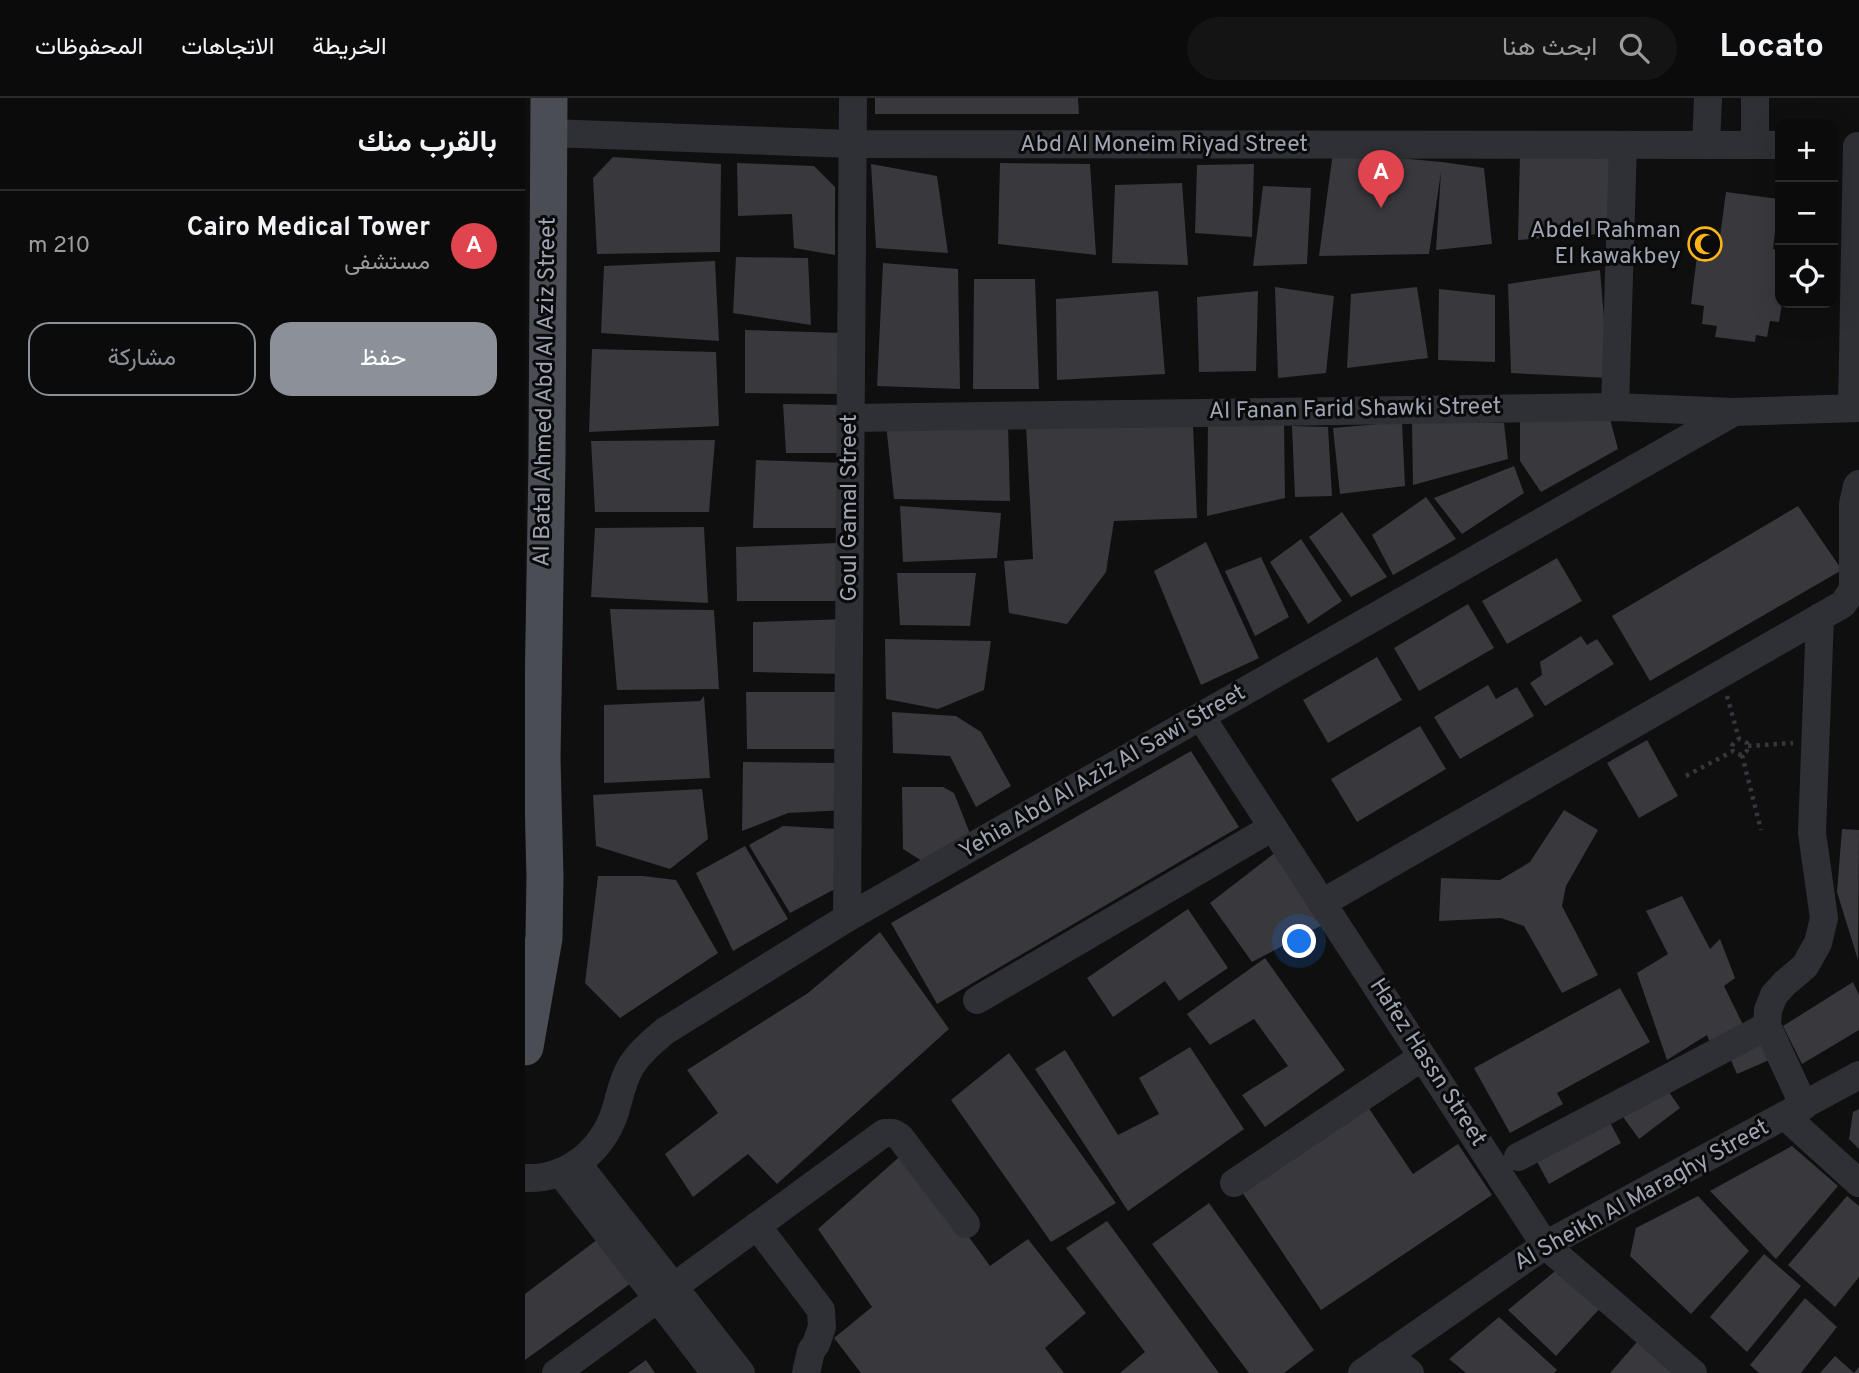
<!DOCTYPE html>
<html lang="ar">
<head>
<meta charset="utf-8">
<style>
  body { margin:0; font-family:Overpass,Vazirmatn,sans-serif; background:#141415; color:#f1f3f6; direction:rtl }
  .controls { position:absolute; right:21px; top:21px; display:grid; overflow:hidden; border-radius:14px; box-shadow:0 7px 28px #0002 }
  .controls button { width:63px; height:63px; display:grid; place-items:center; padding:0; border:0; border-bottom:2px solid #2b2b2d; background:#0b0b0c; color:#f1f3f6; font:35px sans-serif }
  .you { position:absolute; left:775px; top:844px; width:24px; height:24px; margin:-18px; border:5px solid #fff; border-radius:50%; background:#1a73e8; box-shadow:0 0 0 10px #1a73e833 }
  .badge { display:grid; place-items:center; width:46px; height:46px; border-radius:50%; background:#8c9099; color:#fff; font-size:23px; font-weight:700 }
  .pin { position:absolute; translate:-50% -58px; filter:drop-shadow(0 2px 4px #0008) }
  .pin::after { content:''; position:absolute; top:37px; width:24px; height:21px; background:inherit; clip-path:polygon(0 0,100% 0,50% 100%) }
  .list { margin:0; padding:0; list-style:none }
  h2 { display:flex; justify-content:space-between; align-items:center; height:91px; margin:0; padding:0 28px; font-size:30px }
  h2 small { font-size:23px; font-weight:400; color:#9a9b9d }
  .list li { display:grid; grid-template-columns:46px 1fr auto; gap:21px; align-items:center; box-sizing:border-box; height:112px; padding:0 28px; border-top:2px solid #2b2b2d }
  .list b { display:block; font-size:26px; white-space:nowrap }
  .list p { margin:0; font-size:23px; white-space:nowrap; color:#9a9b9d }
  .list em { font-size:23px; font-style:normal; color:#9a9b9d }
  .actions { display:flex; gap:14px; padding:21px 28px }
  .actions a { flex:1; padding:16px 0; border:2px solid #8c9099; border-radius:21px; text-align:center; font-size:24px; color:#8c9099 }
  .actions .main { background:#8c9099; color:#fff }
  .icon { flex:none; width:38px; height:38px; fill:none; stroke:currentColor; stroke-width:2; stroke-linecap:round; stroke-linejoin:round }
  .map { position:relative; flex:none; width:1334px; height:1275px; overflow:hidden; direction:ltr }
  header { display:flex; align-items:center; gap:42px; box-sizing:border-box; height:98px; padding:0 35px; background:#0b0b0c; border-bottom:2px solid #2b2b2d }
  header strong { font-size:33px }
  nav { display:flex; gap:38px; margin-inline-start:auto; font-size:24px }
  .search { width:490px; height:63px; background:#141415; display:flex; align-items:center; gap:18px; box-sizing:border-box; padding:0 24px; border-radius:38px; color:#9a9b9d; font-size:26px }
  main { display:flex }
  aside { flex:1; background:#0b0b0c }
  .map>svg:first-child { display:block }
  .building { fill:#38383d }
  .lines { fill:none; stroke-linecap:round; stroke-linejoin:round }
  .path { stroke:#35373d; stroke-width:4.5; stroke-dasharray:3.5 5; stroke-linecap:butt }
  .minor { stroke:#2f3035; stroke-width:28 }
  .major { stroke:#4b4d55; stroke-width:37 }
  .labels { text-anchor:middle; dominant-baseline:central; stroke-width:6; stroke-linejoin:round; paint-order:stroke }
  .street-label { font-size:23px; fill:#9ea4b3; stroke:#0a0a0b }
  .poi-label { font-size:23px; fill:#9ea4b3; stroke:#0a0a0b; text-anchor:end }
</style>
</head>
<body>
<header>
<strong>Locato</strong>
<div class="search"><svg class="icon" aria-label="search" viewBox="0 0 24 24"><circle cx="10" cy="10" r="6"/><path d="M15 15l6 6"/></svg>ابحث هنا</div>
<nav><a>الخريطة</a><a>الاتجاهات</a><a>المحفوظات</a></nav>
</header>
<main>
<div class="map">
<svg width="1334" height="1275" viewBox="0 0 1334 1275">
  <rect width="100%" height="100%" fill="#0f0f10"/>
  <!-- building -->
  <g class="building">
    <polygon points="350,0 553,0 554,16 350,16"/>
    <polygon points="808,54 917,64 959,70 967,146 911,152 916,74 904,156 794,158"/>
    <polygon points="995,56 1086,57 1088,135 993,142"/>
    <polygon points="88,59 196,66 195,154 72,156 68,80"/>
    <polygon points="212,65 289,68 310,89 310,157 269,150 267,116 213,118"/>
    <polygon points="475,65 565,66 571,157 473,146"/>
    <polygon points="346,66 412,78 423,155 351,150"/>
    <polygon points="729,66 727,139 670,135 672,67"/>
    <polygon points="657,85 663,167 587,165 590,87"/>
    <polygon points="738,88 786,90 782,166 728,168"/>
    <polygon points="1201,94 1254,101 1248,151 1255,152 1255,205 1257,205 1254,224 1245,223 1242,239 1231,237 1230,244 1190,239 1192,228 1177,226 1179,208 1166,206 1173,150 1193,153"/>
    <polygon points="211,159 283,160 286,227 208,215"/>
    <polygon points="190,163 194,243 76,235 79,168"/>
    <polygon points="358,165 433,171 435,291 352,288"/>
    <polygon points="1075,172 1084,280 986,275 983,186"/>
    <polygon points="449,181 510,181 514,291 448,291"/>
    <polygon points="750,189 809,198 801,275 753,280"/>
    <polygon points="892,189 903,260 822,270 826,196"/>
    <polygon points="914,191 970,197 970,264 913,262"/>
    <polygon points="633,193 640,276 532,282 531,201"/>
    <polygon points="733,193 731,273 674,274 672,199"/>
    <polygon points="220,232 317,235 318,296 220,295"/>
    <polygon points="67,251 191,254 194,328 64,334"/>
    <polygon points="258,306 320,307 320,355 261,355"/>
    <polygon points="995,321 1085,321 1093,351 1016,394 995,363"/>
    <polygon points="683,323 759,325 760,400 682,418"/>
    <polygon points="877,324 880,388 815,396 808,330"/>
    <polygon points="887,324 979,325 983,361 888,387"/>
    <polygon points="361,326 483,327 485,403 369,401"/>
    <polygon points="501,327 668,327 672,420 589,423 581,474 542,526 484,515 479,463 508,461"/>
    <polygon points="767,328 803,329 807,398 770,399"/>
    <polygon points="190,342 184,414 70,414 66,343"/>
    <polygon points="231,362 322,365 321,430 228,430"/>
    <polygon points="989,368 999,395 937,436 909,400"/>
    <polygon points="901,399 931,441 868,477 847,437"/>
    <polygon points="375,408 476,415 472,460 378,464"/>
    <polygon points="1273,408 1317,472 1125,583 1087,518"/>
    <polygon points="817,414 862,479 826,499 784,439"/>
    <polygon points="179,429 183,505 66,499 70,430"/>
    <polygon points="776,441 817,503 783,526 745,464"/>
    <polygon points="681,444 734,560 676,587 629,473"/>
    <polygon points="313,445 314,503 212,503 211,449"/>
    <polygon points="736,459 764,519 730,538 700,473"/>
    <polygon points="1032,460 1057,503 982,546 957,503"/>
    <polygon points="372,475 451,475 445,528 375,527"/>
    <polygon points="943,506 969,550 894,593 869,550"/>
    <polygon points="85,511 189,512 194,591 92,592"/>
    <polygon points="322,521 320,576 228,574 228,524"/>
    <polygon points="1056,538 1062,547 1072,541 1089,566 1020,608 1005,585 1017,577 1015,564"/>
    <polygon points="360,541 466,543 459,592 413,611 361,601"/>
    <polygon points="852,559 877,602 803,645 778,602"/>
    <polygon points="963,587 971,601 992,589 1009,618 935,661 909,619"/>
    <polygon points="221,594 316,594 314,651 222,651"/>
    <polygon points="179,598 185,680 79,685 79,607 175,603"/>
    <polygon points="367,614 431,618 456,634 486,688 451,709 425,658 368,655"/>
    <polygon points="895,628 921,671 832,724 806,681"/>
    <polygon points="1122,642 1153,698 1114,720 1082,665"/>
    <polygon points="666,653 714,729 412,906 366,825"/>
    <polygon points="218,664 315,665 320,712 263,715 217,733"/>
    <polygon points="377,689 418,689 429,695 446,738 405,768 378,751"/>
    <polygon points="177,691 183,741 145,771 71,748 68,697"/>
    <polygon points="1039,712 1073,732 1041,788 1037,808 1073,877 1037,895 999,828 976,820 914,823 916,780 975,782 1005,764"/>
    <polygon points="258,728 313,731 321,785 265,815 224,747"/>
    <polygon points="1317,731 1334,732 1333,862 1312,794"/>
    <polygon points="220,748 263,821 208,853 171,775"/>
    <polygon points="756,750 803,824 727,864 685,805"/>
    <polygon points="73,778 118,778 151,782 193,855 95,920 60,885"/>
    <polygon points="1157,798 1185,851 1195,841 1210,880 1199,888 1222,935 1188,953 1182,937 1142,962 1112,875 1143,856 1121,813"/>
    <polygon points="663,811 703,870 654,903 640,883 588,919 562,880"/>
    <polygon points="355,834 424,931 252,1086 223,1056 168,1099 140,1056 193,1015 162,972 283,895"/>
    <polygon points="740,860 820,972 740,1029 717,997 763,968 729,921 685,947 662,916"/>
    <polygon points="1328,884 1334,897 1334,932 1277,966 1258,928"/>
    <polygon points="1095,890 1125,944 1032,995 1038,1006 985,1035 949,970"/>
    <polygon points="1240,942 1249,960 1212,976 1204,958"/>
    <polygon points="665,949 719,1031 603,1113 510,971 540,952 593,1037 634,1016 614,980"/>
    <polygon points="484,955 591,1105 526,1144 426,1002"/>
    <polygon points="1138,985 1155,1010 1114,1041 1096,1016"/>
    <polygon points="843,1009 888,1076 933,1046 967,1097 796,1212 717,1094"/>
    <polygon points="1334,1011 1334,1051 1324,1041 1328,1014"/>
    <polygon points="1081,1017 1096,1045 1024,1086 1009,1058"/>
    <polygon points="1267,1048 1313,1088 1251,1161 1185,1093"/>
    <polygon points="381,1053 465,1168 503,1141 561,1215 520,1250 539,1275 336,1275 309,1240 347,1209 293,1131"/>
    <polygon points="1173,1098 1224,1153 1166,1216 1105,1158 1111,1130"/>
    <polygon points="1322,1098 1334,1108 1334,1179 1310,1209 1263,1167"/>
    <polygon points="684,1105 789,1252 759,1275 724,1275 627,1146"/>
    <polygon points="582,1123 694,1275 595,1275 620,1254 541,1150"/>
    <polygon points="77,1138 109,1183 0,1262 0,1196"/>
    <polygon points="1239,1156 1276,1188 1222,1254 1185,1219"/>
    <polygon points="1035,1169 1078,1207 1031,1258 983,1212"/>
    <polygon points="1280,1200 1312,1229 1276,1275 1234,1275 1225,1267"/>
    <polygon points="974,1219 1032,1272 1029,1275 941,1275 924,1261"/>
    <polygon points="1112,1244 1147,1275 1085,1275"/>
    <polygon points="1310,1258 1329,1275 1334,1269 1334,1275 1295,1275"/>
    <polygon points="121,1262 130,1275 103,1275"/>
  </g>
  <g class="lines">
    <!-- path -->
    <g class="path">
      <polyline points="1202,598 1214,641"/>
      <polyline points="1223,648 1268,645"/>
      <polyline points="1217,657 1236,732"/>
      <path d="M 1161,678 L 1208,653 L 1212,656 L 1217,657 C 1222,654 1224,651 1222,645 L 1214,641 L 1209,644 L 1207,648 L 1208,653"/>
    </g>
    <!-- minor -->
    <g class="minor">
      <polyline points="24,35 327,46 1255,47"/>
      <polyline points="1181,47 1183,0"/>
      <polyline points="1230,47 1230,0"/>
      <polyline points="1090,309 1098,47"/>
      <polyline points="1327,310 1332,48"/>
      <polyline points="325,320 1090,309 1209,314 1334,310"/>
      <polyline points="676,619 1020,1147 1168,1275"/>
      <polyline points="797,805 1318,506 1327,493 1328,485 1328,406 1332,388 1334,386"/>
      <polyline points="322,820 328,0"/>
      <polyline points="452,902 748,729"/>
      <polyline points="1279,1008 1242,928 1243,912 1249,897 1260,885 1280,868 1293,845 1299,820 1287,735 1295,519"/>
      <polyline points="1260,1018 1334,1085"/>
      <polyline points="993,1059 1242,928"/>
      <polyline points="52,1065 216,1275"/>
      <polyline points="35,1074 190,1275"/>
      <path d="M 0,1080 C 42,1082 77,1053 90,1014 C 95,998 97,983 106,968 C 115,954 127,944 140,933 L 322,820 L 1209,314"/>
      <polyline points="709,1085 897,959"/>
      <polyline points="232,1128 296,1212 297,1229 291,1246 286,1253 281,1275"/>
      <polyline points="862,1257 885,1275"/>
      <polyline points="31,1275 359,1035 368,1035 375,1039 441,1126"/>
      <polyline points="837,1275 1020,1147 1334,977"/>
    </g>
    <!-- major -->
    <polyline class="major" points="0,949 19,840 20,778 17,660 22,361 24,0"/>
  </g>
  <!-- icons -->
  <defs>
    <symbol id="mosque-ring" viewBox="-11 -11 22 22"><circle r="9.5" fill="#0a0a0b" stroke="#ffb518" stroke-width="1.5"/><path d="M3.5-4.9A6 6 0 1 0 3.5 4.9A5 5 0 1 1 3.5-4.9Z" fill="#ffb518"/></symbol>
  </defs>
  <g fill-rule="evenodd">
    <use href="#mosque-ring" x="1161" y="127" width="38" height="38"/>
  </g>
  <g class="labels">
    <!-- street labels -->
    <g class="street-label">
      <text x="639" y="47">Abd Al Moneim Riyad Street</text>
      <text transform="translate(21 294) rotate(-89)">Al Batal Ahmed Abd Al Aziz Street</text>
      <text transform="translate(830 312) rotate(-1)">Al Fanan Farid Shawki Street</text>
      <text transform="translate(325 410) rotate(-90)">Goul Gamal Street</text>
      <text transform="translate(578 675) rotate(-30)">Yehia Abd Al Aziz Al Sawi Street</text>
      <text transform="translate(902 965) rotate(57)">Hafez Hassn Street</text>
      <text transform="translate(1117 1098) rotate(-29)">Al Sheikh Al Maraghy Street</text>
    </g>
    <!-- poi labels -->
    <g class="poi-label">
      <text x="1156" y="133">Abdel Rahman<tspan x="1156" dy="26">El kawakbey</tspan></text>
    </g>
  </g>
</svg>
<div class="controls">
<button>+</button>
<button>−</button>
<button><svg class="icon" aria-label="locate" viewBox="0 0 24 24"><circle cx="12" cy="12" r="6"/><path d="M12 2v4M12 18v4M2 12h4M18 12h4"/></svg></button>
</div>
<div class="you"></div>
<div class="pin badge" style="left:856px;top:110px;background:#e0444e">A</div>
</div>
<aside>
<h2>بالقرب منك<small></small></h2>
<ul class="list">
<li><span class="badge" style="background:#e0444e">A</span><div><b>Cairo Medical Tower</b><p>مستشفى</p></div><em>210 m</em></li>
</ul>
<div class="actions"><a class="main">حفظ</a><a>مشاركة</a></div>
</aside>
</main>
</body>
</html>
